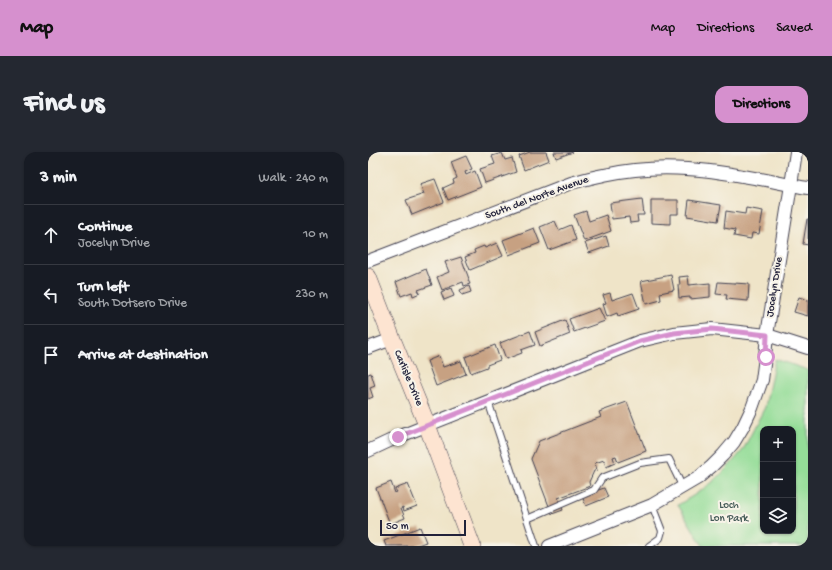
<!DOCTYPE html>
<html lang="en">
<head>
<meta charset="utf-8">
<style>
  body { margin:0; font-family:"Gochi Hand",sans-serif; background:#242831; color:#f1f3f6 }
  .controls { position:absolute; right:12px; bottom:12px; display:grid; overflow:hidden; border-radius:8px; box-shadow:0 1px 3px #0004 }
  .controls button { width:36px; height:36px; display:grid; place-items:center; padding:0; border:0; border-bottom:1px solid #363941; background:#171b24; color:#f1f3f6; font:20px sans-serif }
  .scale { position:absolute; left:12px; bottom:10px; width:86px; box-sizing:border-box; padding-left:4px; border:2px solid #22223b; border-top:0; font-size:11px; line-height:14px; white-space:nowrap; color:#22223b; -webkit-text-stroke:3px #f7f3e8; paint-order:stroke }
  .stop { position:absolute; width:12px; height:12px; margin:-9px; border:3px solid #d690ce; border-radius:50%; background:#fff }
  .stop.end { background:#d690ce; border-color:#fff; box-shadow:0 1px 4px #0008 }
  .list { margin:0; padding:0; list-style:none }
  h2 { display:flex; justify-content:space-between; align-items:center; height:52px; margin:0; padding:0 16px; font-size:17px }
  h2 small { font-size:13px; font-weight:400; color:#9ea1a6 }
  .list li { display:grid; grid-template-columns:26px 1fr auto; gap:12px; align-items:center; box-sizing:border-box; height:60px; padding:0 16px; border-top:1px solid #363941 }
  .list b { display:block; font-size:15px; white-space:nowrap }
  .list p { margin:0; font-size:13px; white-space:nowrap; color:#9ea1a6 }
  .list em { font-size:13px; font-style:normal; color:#9ea1a6 }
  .icon { flex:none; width:22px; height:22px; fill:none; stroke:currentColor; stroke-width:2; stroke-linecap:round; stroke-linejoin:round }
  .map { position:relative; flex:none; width:440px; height:394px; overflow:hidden; border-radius:12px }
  header { display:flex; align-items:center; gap:24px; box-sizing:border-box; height:56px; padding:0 20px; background:#d690ce; color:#111 }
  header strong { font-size:19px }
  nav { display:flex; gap:22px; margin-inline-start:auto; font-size:14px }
  .intro { display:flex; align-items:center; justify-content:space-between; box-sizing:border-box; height:96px; padding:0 24px }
  h1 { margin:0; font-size:28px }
  .button { padding:10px 18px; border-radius:12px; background:#d690ce; color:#111; font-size:14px; font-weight:700 }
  main { display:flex; gap:24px; padding:0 24px }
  aside { flex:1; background:#171b24; border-radius:12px; box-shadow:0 1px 3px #0004 }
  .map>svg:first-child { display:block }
  .green { fill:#94dd98; stroke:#5b806a; fill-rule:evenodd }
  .building { fill:#c7a182 }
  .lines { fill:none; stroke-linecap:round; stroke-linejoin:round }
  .lane-casing { stroke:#413f50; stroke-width:8 }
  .street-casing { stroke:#413f50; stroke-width:14 }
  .secondary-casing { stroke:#413f50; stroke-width:18 }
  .lane { stroke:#fff; stroke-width:6 }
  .street { stroke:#fff; stroke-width:12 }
  .secondary { stroke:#fde4d1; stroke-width:17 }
  .route { stroke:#d690ce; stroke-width:5 }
  .labels { text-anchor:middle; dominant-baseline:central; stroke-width:4; stroke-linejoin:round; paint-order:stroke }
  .street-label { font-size:11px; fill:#22223b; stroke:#f7f3e8 }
  .park-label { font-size:11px; fill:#445a57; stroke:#f7f3e8 }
</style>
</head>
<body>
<header>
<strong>Map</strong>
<nav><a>Map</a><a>Directions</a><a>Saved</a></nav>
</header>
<div class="intro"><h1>Find us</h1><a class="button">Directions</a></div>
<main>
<aside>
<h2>3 min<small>Walk · 240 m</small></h2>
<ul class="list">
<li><svg class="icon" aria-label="ahead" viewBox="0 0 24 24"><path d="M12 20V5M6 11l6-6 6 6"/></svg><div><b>Continue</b><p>Jocelyn Drive</p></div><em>10 m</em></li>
<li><svg class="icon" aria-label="left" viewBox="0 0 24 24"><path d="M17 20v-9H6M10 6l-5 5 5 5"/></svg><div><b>Turn left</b><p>South Dotsero Drive</p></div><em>230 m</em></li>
<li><svg class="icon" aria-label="arrive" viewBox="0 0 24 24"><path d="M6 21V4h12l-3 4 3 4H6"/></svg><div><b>Arrive at destination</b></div></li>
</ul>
</aside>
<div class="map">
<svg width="440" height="394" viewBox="0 0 440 394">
  <rect width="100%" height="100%" fill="#f7f3e8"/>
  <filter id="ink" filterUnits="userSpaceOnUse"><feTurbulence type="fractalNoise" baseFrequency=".025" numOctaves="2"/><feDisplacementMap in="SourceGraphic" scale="8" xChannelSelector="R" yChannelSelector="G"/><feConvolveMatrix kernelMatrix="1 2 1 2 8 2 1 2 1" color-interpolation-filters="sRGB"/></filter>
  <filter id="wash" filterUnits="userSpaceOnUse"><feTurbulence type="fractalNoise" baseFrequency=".012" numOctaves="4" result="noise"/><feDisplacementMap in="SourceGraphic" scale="16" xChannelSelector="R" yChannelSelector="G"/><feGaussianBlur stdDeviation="0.9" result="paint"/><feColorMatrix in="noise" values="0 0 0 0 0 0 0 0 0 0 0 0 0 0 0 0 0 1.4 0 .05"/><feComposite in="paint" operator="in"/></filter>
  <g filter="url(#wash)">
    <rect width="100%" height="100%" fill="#efe4c8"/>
    <!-- green -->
    <path class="green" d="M 407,207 L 440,218 L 440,394 L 335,394 L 310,353 L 328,342 L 346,329 L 360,315 L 375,298 L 397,255 ZM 395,277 L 425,277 L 425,379 L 395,379 Z"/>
    <g id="blocks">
      <!-- building -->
      <g class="building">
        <polygon points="162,0 178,0 181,8 156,18 151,4"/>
        <polygon points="186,0 205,0 188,6"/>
        <polygon points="134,1 137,8 144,6 148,20 117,31 112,17 127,12 124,4"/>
        <polygon points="98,4 104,17 97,20 98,23 107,19 113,35 80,48 75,36 86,31 85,28 89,26 83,10"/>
        <polygon points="67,27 76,50 44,63 38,48 56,42 52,32"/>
        <polygon points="274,47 276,63 269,63 270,70 262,71 261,65 244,67 242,51"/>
        <polygon points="283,48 310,48 310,62 302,62 302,72 283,71"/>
        <polygon points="321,48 353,53 350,69 319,64"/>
        <polygon points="378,56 395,59 391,82 384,81 383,87 366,84 367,78 356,76 358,59 377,62"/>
        <polygon points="218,59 221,69 238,63 243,79 216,89 206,63"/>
        <polygon points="439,67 440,67 440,93 435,92"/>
        <polygon points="187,69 191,78 203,73 208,88 181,98 172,75"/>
        <polygon points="166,76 172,91 141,103 135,88"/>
        <polygon points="238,84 241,94 221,101 217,91"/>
        <polygon points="129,91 135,104 102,118 97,105 107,101 106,98 116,94 117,96"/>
        <polygon points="93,105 101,127 100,128 102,132 96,134 95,130 74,138 69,125 81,120 77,110"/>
        <polygon points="58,117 64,133 50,138 52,141 45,144 44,140 33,144 28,130"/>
        <polygon points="303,123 306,138 292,141 293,148 278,152 273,129"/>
        <polygon points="320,124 321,133 342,131 342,145 322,147 322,145 311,146 310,133 312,133 311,125"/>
        <polygon points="350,130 381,132 380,149 358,147 359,143 348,142"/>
        <polygon points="101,134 103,140 94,143 92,138"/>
        <polygon points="83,136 86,144 76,148 73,140"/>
        <polygon points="242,141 244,148 265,141 271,157 250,164 249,161 239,165 235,152 238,151 235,143"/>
        <polygon points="431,145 440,148 440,164 426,160"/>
        <polygon points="231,156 237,169 206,180 201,167"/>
        <polygon points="197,168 202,182 172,194 167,180"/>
        <polygon points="162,179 167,193 153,198 154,201 138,207 132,191"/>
        <polygon points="127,193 132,208 119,213 119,215 103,221 97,205"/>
        <polygon points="71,204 75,215 93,209 98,222 68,234 59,209"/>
        <polygon points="3,221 7,234 2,236 5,245 0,247 0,222"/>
        <polygon points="259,250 278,299 250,310 248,304 245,305 247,311 238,315 236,308 227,311 229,318 226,319 221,330 222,334 190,346 195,358 184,362 163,307 171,289 233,265 231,260"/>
        <polygon points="23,330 27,341 29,340 27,337 40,332 49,354 36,359 35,355 33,356 37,366 22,372 8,336"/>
        <polygon points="236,336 240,345 218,354 214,344"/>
        <polygon points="52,375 58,390 47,394 18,394 16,389"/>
      </g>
    </g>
  </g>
  <g filter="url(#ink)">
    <use href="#blocks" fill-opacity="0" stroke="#413f50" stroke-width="1"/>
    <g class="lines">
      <defs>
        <g id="lane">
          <polyline points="120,249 168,394"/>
          <polyline points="159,367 226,338 234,326 272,311 301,307 315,336"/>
          <polyline points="281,394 292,386 294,379 284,353"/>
        </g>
        <g id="street">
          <path d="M 0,109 L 203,31 C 214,28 225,25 236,23 C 263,17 291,15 319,17 C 359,19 400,29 440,36"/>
          <polyline points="0,196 24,187"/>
          <polyline points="0,299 30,285 272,189 306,181 344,177 399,183 440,196"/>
          <polyline points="181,394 284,353 330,326 344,314 355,303 366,290 375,275 384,256 394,228 397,205 399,183 423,33 428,0"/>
        </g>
        <polyline id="secondary" points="0,125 24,187 59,273 104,394"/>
      </defs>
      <!-- lane casing -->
      <use href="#lane" class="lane-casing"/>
      <!-- street casing -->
      <use href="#street" class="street-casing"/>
      <!-- secondary casing -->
      <use href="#secondary" class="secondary-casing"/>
      <!-- lane -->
      <use href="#lane" class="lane"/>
      <!-- street -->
      <use href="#street" class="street"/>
      <!-- secondary -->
      <use href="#secondary" class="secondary"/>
    </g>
  </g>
  <g class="lines" filter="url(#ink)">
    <!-- route -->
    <polyline class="route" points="30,285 272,189 306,181 344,177 399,183 398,205"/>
  </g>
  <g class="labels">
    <!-- street labels -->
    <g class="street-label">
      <text transform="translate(169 46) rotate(-20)">South del Norte Avenue</text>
      <text transform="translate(407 135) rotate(-81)">Jocelyn Drive</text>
      <text transform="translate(40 226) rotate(67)">Carlisle Drive</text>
    </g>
    <!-- park labels -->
    <g class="park-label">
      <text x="361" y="354">Loch<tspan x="361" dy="13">Lon Park</tspan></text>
    </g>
  </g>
</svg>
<div class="controls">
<button>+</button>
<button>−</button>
<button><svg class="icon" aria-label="layers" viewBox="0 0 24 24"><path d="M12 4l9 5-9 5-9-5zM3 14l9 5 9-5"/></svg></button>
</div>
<div class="scale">50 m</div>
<div class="stop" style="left:398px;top:205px"></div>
<div class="stop end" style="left:30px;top:285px"></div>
</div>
</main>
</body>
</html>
